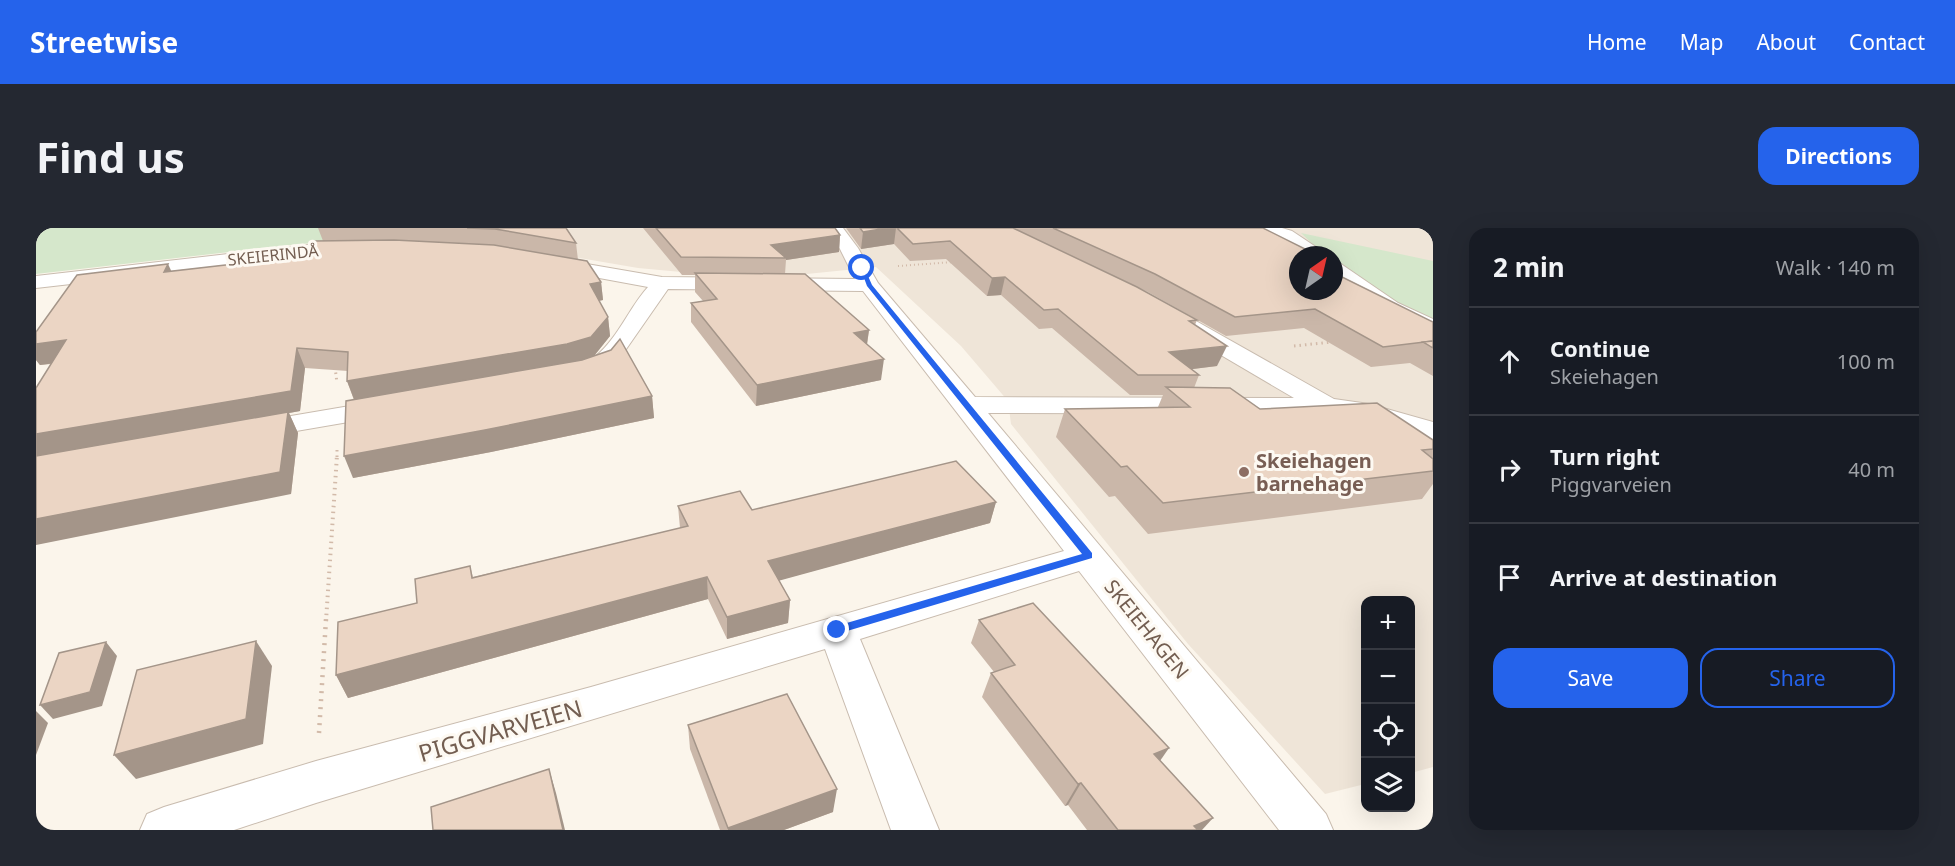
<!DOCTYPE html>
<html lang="en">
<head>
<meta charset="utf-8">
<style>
  body { margin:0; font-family:"Noto Sans",sans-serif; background:#242831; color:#f1f3f6 }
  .controls { position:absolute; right:18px; bottom:18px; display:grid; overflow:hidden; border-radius:12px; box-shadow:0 6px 24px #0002 }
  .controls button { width:54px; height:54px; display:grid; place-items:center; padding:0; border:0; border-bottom:2px solid #363941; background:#171b24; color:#f1f3f6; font:30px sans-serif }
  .compass { position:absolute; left:1253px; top:18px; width:54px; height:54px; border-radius:50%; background:#171b24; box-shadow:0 6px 24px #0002; rotate:34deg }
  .stop { position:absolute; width:18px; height:18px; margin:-14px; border:4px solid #2563eb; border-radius:50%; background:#fff }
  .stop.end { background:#2563eb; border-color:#fff; box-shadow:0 2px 6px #0008 }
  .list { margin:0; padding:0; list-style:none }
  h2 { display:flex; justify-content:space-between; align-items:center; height:78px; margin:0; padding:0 24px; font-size:26px }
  h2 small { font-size:20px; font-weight:400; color:#9ea1a6 }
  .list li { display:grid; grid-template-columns:39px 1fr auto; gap:18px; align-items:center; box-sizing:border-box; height:108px; padding:0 24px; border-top:2px solid #363941 }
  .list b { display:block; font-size:22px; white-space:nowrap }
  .list p { margin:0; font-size:20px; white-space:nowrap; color:#9ea1a6 }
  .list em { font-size:20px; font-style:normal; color:#9ea1a6 }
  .actions { display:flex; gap:12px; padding:18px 24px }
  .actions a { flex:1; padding:14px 0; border:2px solid #2563eb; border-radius:18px; text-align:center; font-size:21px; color:#2563eb }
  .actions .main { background:#2563eb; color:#fff }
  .icon { flex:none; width:33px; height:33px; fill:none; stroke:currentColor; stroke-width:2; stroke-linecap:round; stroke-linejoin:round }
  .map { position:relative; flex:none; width:1397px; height:602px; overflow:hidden; border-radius:18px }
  header { display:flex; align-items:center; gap:36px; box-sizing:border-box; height:84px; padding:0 30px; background:#2563eb; color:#fff }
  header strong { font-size:28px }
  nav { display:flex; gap:33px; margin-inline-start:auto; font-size:21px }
  .intro { display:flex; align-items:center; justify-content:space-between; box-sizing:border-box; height:144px; padding:0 36px }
  h1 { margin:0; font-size:42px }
  .button { padding:15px 27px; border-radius:18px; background:#2563eb; color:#fff; font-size:21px; font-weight:700 }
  main { display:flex; gap:36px; padding:0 36px }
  aside { flex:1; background:#171b24; border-radius:18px; box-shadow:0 6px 24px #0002 }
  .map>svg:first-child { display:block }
  .residential { fill:#efe5d8; fill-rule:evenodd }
  .green { fill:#d5e7cb }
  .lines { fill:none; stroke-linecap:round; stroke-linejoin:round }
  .minor-casing { stroke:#c9bcaf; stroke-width:2 }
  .path-far3 { stroke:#d2baa9; stroke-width:2; stroke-dasharray:1 3; stroke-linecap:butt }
  .path-far2 { stroke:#d2baa9; stroke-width:3; stroke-dasharray:1.5 4; stroke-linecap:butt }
  .path-far1 { stroke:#d2baa9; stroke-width:4; stroke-dasharray:1.5 4.5; stroke-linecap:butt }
  .path { stroke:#d2baa9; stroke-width:4.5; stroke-dasharray:2 6; stroke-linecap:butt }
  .minor { fill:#fff; fill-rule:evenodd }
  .wall { fill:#cab7a9 }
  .shaded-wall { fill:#a49589 }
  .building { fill:#ebd5c4; stroke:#a49589; stroke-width:1.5 }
  .route { fill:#2563eb }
  .education-dot { fill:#8d6e63; stroke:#fdf9f2; stroke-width:2 }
  .labels { text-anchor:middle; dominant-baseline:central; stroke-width:6; stroke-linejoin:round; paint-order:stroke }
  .far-street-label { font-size:16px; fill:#735e51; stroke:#fdf9f2 }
  .education-label { font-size:20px; font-weight:bold; fill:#785e54; stroke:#fdf9f2; text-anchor:start }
  .street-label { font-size:20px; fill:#735e51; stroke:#fdf9f2 }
  .near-street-label { font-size:24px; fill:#735e51; stroke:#fdf9f2 }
</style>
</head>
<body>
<header>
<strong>Streetwise</strong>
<nav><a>Home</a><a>Map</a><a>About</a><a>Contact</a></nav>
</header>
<div class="intro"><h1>Find us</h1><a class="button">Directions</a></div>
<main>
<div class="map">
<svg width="1397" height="602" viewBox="0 0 1397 602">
  <rect width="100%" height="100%" fill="#fbf5eb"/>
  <!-- residential -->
  <path class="residential" d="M 301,0 L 1397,0 L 1397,539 L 1375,545 L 1374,373 L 1330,373 L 1329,556 L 1289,566 L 1152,416 L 975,196 L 972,173 L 925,118 L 840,39 L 741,49 L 667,46 L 602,40 L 450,14 ZM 1262,27 L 1298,27 L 1298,63 L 1262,63 Z"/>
  <!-- green -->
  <g class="green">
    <polygon points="0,0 301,0 297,14 264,16 0,46"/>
    <polygon points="1265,5 1397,33 1397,92 1369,81 1298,34 1298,27 1288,27"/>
  </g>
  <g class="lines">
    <defs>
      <g id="minor">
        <path d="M 789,0 L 807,0 L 822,20 L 842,55 L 939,169 L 1258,170 L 1144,103 L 1141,98 L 1144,93 L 1152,91 L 1160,93 L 1298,171 L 1333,176 L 1397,194 L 1397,211 L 1330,192 L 1291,186 L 952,185 L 1290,586 L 1297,602 L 1243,602 L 1043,343 L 824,411 L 903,602 L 855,602 L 789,421 L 280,575 L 198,602 L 104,602 L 111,586 L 128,579 L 280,533 L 555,459 L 1028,323 L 827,63 L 632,61 L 577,140 L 553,147 L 544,145 L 541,140 C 546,132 554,134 560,128 C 582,110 593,80 612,59 L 509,40 L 506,36 L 509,32 L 516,30 L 626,49 L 819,51 L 804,21 Z"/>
        <polygon points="1218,0 1246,0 1256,3 1292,27 1269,27 1244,11 1221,4"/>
        <polygon points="324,15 331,17 333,21 331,25 280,28 0,60 0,48 280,16"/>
        <polygon points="1298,34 1305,36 1362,75 1397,91 1397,107 1346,85 1298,49"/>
        <polygon points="355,171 365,173 368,179 365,185 214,211 204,209 200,203 204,197 214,195"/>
      </g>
    </defs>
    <!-- minor casing -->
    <use href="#minor" class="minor-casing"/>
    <!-- path-far3 -->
    <polyline class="path-far3" points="862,38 918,34"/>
    <!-- path-far2 -->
    <g class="path-far2">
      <polyline points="1258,118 1296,114"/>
      <polyline points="299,139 301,155"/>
      <polyline points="301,229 301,222"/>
    </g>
    <!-- path-far1 -->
    <polyline class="path-far1" points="290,393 301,227"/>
    <!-- path -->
    <polyline class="path" points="283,505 290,391"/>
    <!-- minor -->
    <use href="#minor" class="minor"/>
  </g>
  <!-- wall -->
  <g class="wall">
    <polygon points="282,0 530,0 540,15 542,32 565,54 567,72 563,73 572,89 574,108 558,128 616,168 618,190 455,224 317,250 318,172 311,153 312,143 269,140 264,183 253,185 262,205 255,266 15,136 4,137 0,132 0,104 135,43 278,27 287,13"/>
    <polygon points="607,0 799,0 804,7 803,24 750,32 749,46 833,102 831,117 845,152 720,178 655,94 655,75 667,73 659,64 659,47 646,47"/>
    <polygon points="810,0 977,0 1161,92 1159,97 1181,138 1156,141 1163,147 1158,160 1224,181 1397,212 1397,256 1386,271 1112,306 1079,268 1073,269 1020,209 1029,181 1122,179 1127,167 1094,167 1016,100 1003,101 965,67 951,68 910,31 874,33 858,16 825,21"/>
    <polygon points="977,0 1227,0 1279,26 1278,27 1262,27 1397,94 1397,148 1374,135 1335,139 1268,100 1190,108 1112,64"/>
    <polygon points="960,274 954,295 743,352 754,372 752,395 691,411 672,371 312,470 300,447 381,375 434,338 437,349 644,300 642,278 716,282"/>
    <polygon points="943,392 1124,533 1166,602 1051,602 1032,577 1029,578 946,469 955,445 958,444 935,415"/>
    <polygon points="652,497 797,584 748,602 684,602 654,521"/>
  </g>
  <!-- shaded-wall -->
  <g class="shaded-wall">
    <polygon points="851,0 860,0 858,16 825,21 827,4"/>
    <polygon points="804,7 803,24 750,32 750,30 735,17"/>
    <polygon points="132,36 140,53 128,44"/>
    <polygon points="969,49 965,67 951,68 956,50"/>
    <polygon points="565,54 567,72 556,74 554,56"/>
    <polygon points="572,89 574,108 558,128 534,136 319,174 311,153"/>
    <polygon points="833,102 830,122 818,105"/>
    <polygon points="30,112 43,132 4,137 0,132 0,116"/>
    <polygon points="1191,118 1181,138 1125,145 1133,124"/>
    <polygon points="261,120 269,140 264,183 253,185 262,205 255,266 0,317 0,206"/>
    <polygon points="848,131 845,152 720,178 721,157"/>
    <polygon points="616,168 618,190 455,224 317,250 308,228"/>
    <polygon points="960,274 954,295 731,356 732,333"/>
    <polygon points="671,349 672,371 312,470 300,447"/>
    <polygon points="754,372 752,395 691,411 691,389"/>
    <polygon points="220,413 236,438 227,516 100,551 78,527"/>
    <polygon points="70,414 81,428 66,478 17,491 4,477"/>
    <polygon points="0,483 12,495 0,527"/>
    <polygon points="1133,520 1117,543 1118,526"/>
    <polygon points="513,541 520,565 529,602 527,602"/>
    <polygon points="1045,555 1032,577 1029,578 1042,556"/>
    <polygon points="801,561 797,584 748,602 692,602 692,600"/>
    <polygon points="1177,590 1166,602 1155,602 1158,598"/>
  </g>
  <!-- building -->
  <g class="building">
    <polygon points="431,0 530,0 540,15 459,1"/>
    <polygon points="620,0 799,0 804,7 735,17 750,30 645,29"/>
    <polygon points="824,0 851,0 827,4"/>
    <polygon points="861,0 977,0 1101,59 1161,92 1153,93 1191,118 1133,124 1163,147 1102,147 1022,81 1008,82 969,49 956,50 914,13 877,16"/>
    <polygon points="1017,0 1227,0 1279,26 1271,26 1273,27 1262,27 1262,63 1298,63 1298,45 1397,94 1397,113 1347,119 1279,81 1199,89 1119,46"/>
    <polygon points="358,12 458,17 551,33 565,54 554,56 572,89 555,109 531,116 311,153 312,124 261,120 255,163 0,206 0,160 30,112 0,116 0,104 41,47 132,36 128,44 278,27 279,13"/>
    <polygon points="659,45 769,46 833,102 818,105 848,131 721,157 655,75 681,71"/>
    <polygon points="584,111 616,168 449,202 308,228 310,173 546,132 575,122"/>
    <polygon points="1397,113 1397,120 1387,114"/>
    <polygon points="1130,159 1194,160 1224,181 1341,175 1397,212 1397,221 1386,222 1397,231 1397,243 1127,275 1091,238 1085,239 1029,181 1154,179"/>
    <polygon points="252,184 244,244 0,291 0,228"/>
    <polygon points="920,233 960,274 732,333 754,372 691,389 671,349 300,447 302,394 381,375 379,351 434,338 436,350 652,298 642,278 704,263 716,282"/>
    <polygon points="997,375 1133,520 1118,526 1177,590 1158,598 1162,602 1082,602 1045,555 1042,556 955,445 979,437 943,392"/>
    <polygon points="220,413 210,491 78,527 101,442"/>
    <polygon points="70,414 54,464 4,477 23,425"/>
    <polygon points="751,466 801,561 692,600 652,497"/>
    <polygon points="513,541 527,602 397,602 395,579"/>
  </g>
  <!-- route -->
  <polygon class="route" points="824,39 828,39 836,57 1056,325 1056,330 801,406 797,405 797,399 1046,326 831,58"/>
  <!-- markers -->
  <circle class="education-dot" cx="1208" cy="244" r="6"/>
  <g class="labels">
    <!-- far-street labels -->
    <g class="far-street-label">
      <text transform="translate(237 27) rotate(-6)">SKEIERINDÅ</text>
    </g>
    <!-- education labels -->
    <g class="education-label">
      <text x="1220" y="232">Skeiehagen<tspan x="1220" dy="23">barnehage</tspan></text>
    </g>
    <!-- street labels -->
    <g class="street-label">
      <text transform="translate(1111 401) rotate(51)">SKEIEHAGEN</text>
    </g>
    <!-- near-street labels -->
    <g class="near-street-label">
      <text transform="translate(464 502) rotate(-16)">PIGGVARVEIEN</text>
    </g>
  </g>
</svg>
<div class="controls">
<button>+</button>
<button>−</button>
<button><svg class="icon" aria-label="locate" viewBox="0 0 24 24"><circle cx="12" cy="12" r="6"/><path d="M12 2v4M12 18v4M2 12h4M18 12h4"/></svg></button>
<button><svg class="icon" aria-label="layers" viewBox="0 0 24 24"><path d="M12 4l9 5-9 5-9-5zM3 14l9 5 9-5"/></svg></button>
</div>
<svg class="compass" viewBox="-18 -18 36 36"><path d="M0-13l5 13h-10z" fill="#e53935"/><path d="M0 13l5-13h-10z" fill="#9ea1a6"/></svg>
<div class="stop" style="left:826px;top:40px"></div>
<div class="stop end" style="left:801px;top:402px"></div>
</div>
<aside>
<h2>2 min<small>Walk · 140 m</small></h2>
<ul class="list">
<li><svg class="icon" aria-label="ahead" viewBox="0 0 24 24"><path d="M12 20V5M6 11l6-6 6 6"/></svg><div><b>Continue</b><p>Skeiehagen</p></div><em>100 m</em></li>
<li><svg class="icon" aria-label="right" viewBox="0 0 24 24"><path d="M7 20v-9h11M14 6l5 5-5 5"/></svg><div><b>Turn right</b><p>Piggvarveien</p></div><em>40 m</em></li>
<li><svg class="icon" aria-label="arrive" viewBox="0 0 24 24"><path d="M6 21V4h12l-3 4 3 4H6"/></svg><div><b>Arrive at destination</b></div></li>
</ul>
<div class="actions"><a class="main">Save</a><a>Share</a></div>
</aside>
</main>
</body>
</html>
